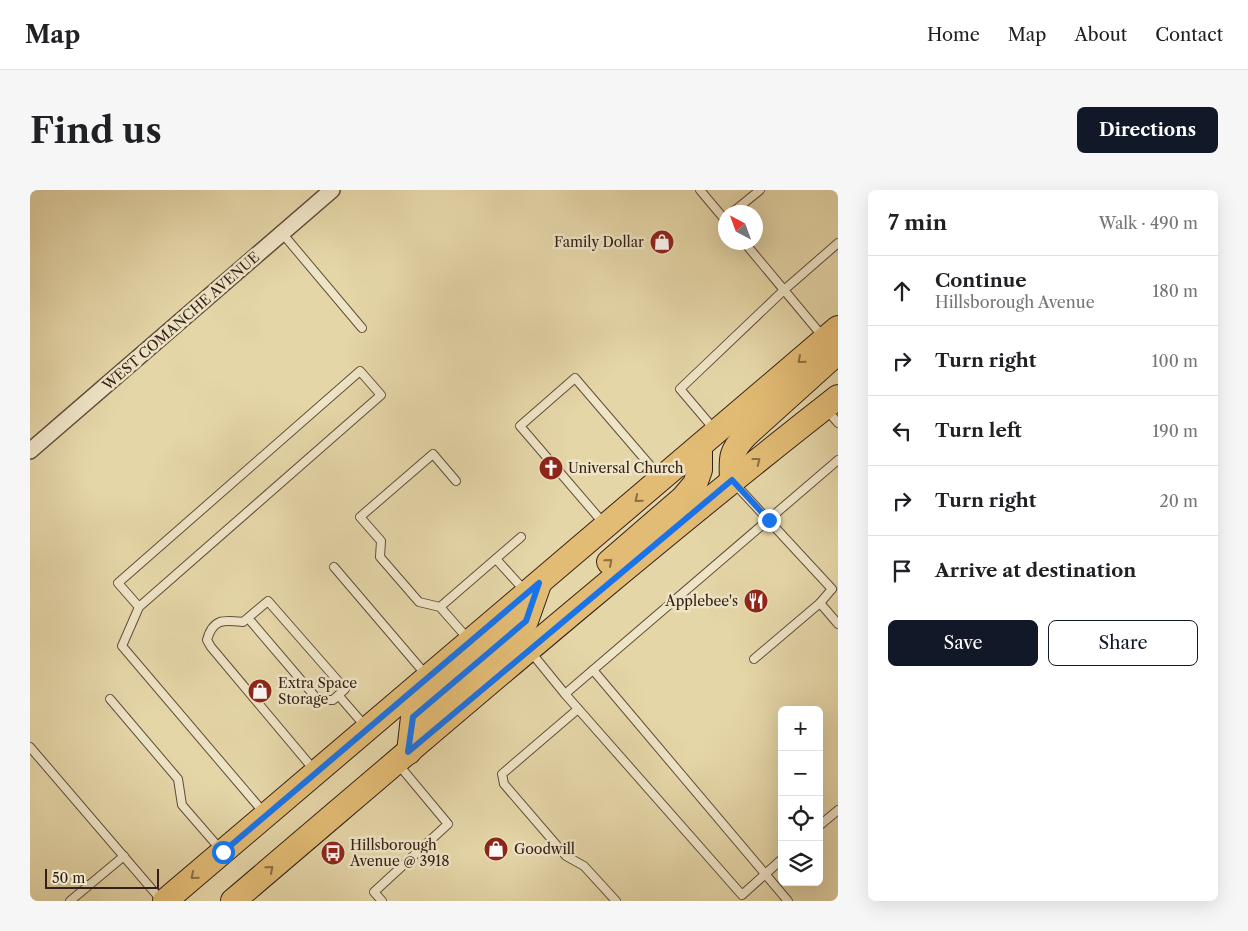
<!DOCTYPE html>
<html lang="en">
<head>
<meta charset="utf-8">
<style>
  body { margin:0; font-family:"Libre Caslon Text",serif; background:#f6f6f6; color:#202124 }
  .controls { position:absolute; right:15px; bottom:15px; display:grid; overflow:hidden; border-radius:8px; box-shadow:0 5px 20px #0002 }
  .controls button { width:45px; height:45px; display:grid; place-items:center; padding:0; border:0; border-bottom:1px solid #e0e0e0; background:#fff; color:#202124; font:25px sans-serif }
  .compass { position:absolute; left:688px; top:15px; width:45px; height:45px; border-radius:50%; background:#fff; box-shadow:0 5px 20px #0002; rotate:319deg }
  .scale { position:absolute; left:15px; bottom:12px; width:114px; box-sizing:border-box; padding-left:5px; border:2px solid #352017; border-top:0; font-size:14px; line-height:18px; white-space:nowrap; color:#352017; -webkit-text-stroke:4px #eee4c6; paint-order:stroke }
  .stop { position:absolute; width:15px; height:15px; margin:-11px; border:4px solid #1a73e8; border-radius:50%; background:#fff }
  .stop.end { background:#1a73e8; border-color:#fff; box-shadow:0 1px 5px #0008 }
  .list { margin:0; padding:0; list-style:none }
  h2 { display:flex; justify-content:space-between; align-items:center; height:65px; margin:0; padding:0 20px; font-size:21px }
  h2 small { font-size:16px; font-weight:400; color:#757577 }
  .list li { display:grid; grid-template-columns:32px 1fr auto; gap:15px; align-items:center; box-sizing:border-box; height:70px; padding:0 20px; border-top:1px solid #e0e0e0 }
  .list b { display:block; font-size:19px; white-space:nowrap }
  .list p { margin:0; font-size:16px; white-space:nowrap; color:#757577 }
  .list em { font-size:16px; font-style:normal; color:#757577 }
  .actions { display:flex; gap:10px; padding:15px 20px }
  .actions a { flex:1; padding:11px 0; border:1px solid #111827; border-radius:8px; text-align:center; font-size:18px; color:#111827 }
  .actions .main { background:#111827; color:#fff }
  .icon { flex:none; width:28px; height:28px; fill:none; stroke:currentColor; stroke-width:2; stroke-linecap:round; stroke-linejoin:round }
  .map { position:relative; flex:none; width:808px; height:711px; overflow:hidden; border-radius:8px }
  header { display:flex; align-items:center; gap:30px; box-sizing:border-box; height:70px; padding:0 25px; background:#fff; border-bottom:1px solid #e0e0e0 }
  header strong { font-size:24px }
  nav { display:flex; gap:28px; margin-inline-start:auto; font-size:18px }
  .intro { display:flex; align-items:center; justify-content:space-between; box-sizing:border-box; height:120px; padding:0 30px }
  h1 { margin:0; font-size:35px }
  .button { padding:12px 22px; border-radius:8px; background:#111827; color:#fff; font-size:18px; font-weight:700 }
  main { display:flex; gap:30px; padding:0 30px }
  aside { flex:1; background:#fff; border-radius:8px; box-shadow:0 5px 20px #0002 }
  .map>svg:first-child { display:block }
  .lines { fill:none; stroke-linecap:round; stroke-linejoin:round }
  .service-casing { stroke:#614e3b; stroke-width:10 }
  .minor-casing { stroke:#614e3b; stroke-width:18 }
  .primary-casing { stroke:#352017; stroke-width:26 }
  .service { stroke:#eee4c6; stroke-width:8 }
  .minor { stroke:#eee4c6; stroke-width:15 }
  .primary { stroke:#e2bb74; stroke-width:24 }
  .oneway { stroke:#8c6e46 }
  .route { stroke:#1a73e8; stroke-width:6 }
  .labels { text-anchor:middle; dominant-baseline:central; stroke-width:5; stroke-linejoin:round; paint-order:stroke }
  .poi-label { font-size:14px; fill:#352017; stroke:#eee4c6; text-anchor:start }
  .street-label { font-size:14px; fill:#352017; stroke:#eee4c6 }
</style>
</head>
<body>
<header>
<strong>Map</strong>
<nav><a>Home</a><a>Map</a><a>About</a><a>Contact</a></nav>
</header>
<div class="intro"><h1>Find us</h1><a class="button">Directions</a></div>
<main>
<div class="map">
<svg width="808" height="711" viewBox="0 0 808 711">
  <rect width="100%" height="100%" fill="#e5d6a8"/>
  <filter id="stains"><feTurbulence type="fractalNoise" baseFrequency=".004" numOctaves="4"/><feColorMatrix values="0 0 0 0 .2 0 0 0 0 .09 0 0 0 0 .02 0 0 0 .5 -.17"/></filter>
  <radialGradient id="worn" r=".72"><stop offset=".6" stop-color="#630" stop-opacity="0"/><stop offset="1" stop-color="#630" stop-opacity=".3"/></radialGradient>
  <g class="lines">
    <defs>
      <g id="service">
        <polyline points="670,0 696,31"/>
        <polyline points="703,22 730,0"/>
        <polyline points="252,43 332,138"/>
        <polyline points="714,52 794,148"/>
        <polyline points="796,219 808,233"/>
        <polyline points="684,239 650,199 754,100 808,53"/>
        <polyline points="426,291 403,264 330,327 351,351 350,367 389,412 410,417 439,450"/>
        <polyline points="704,293 802,399 790,413 808,434"/>
        <polyline points="575,335 490,236 545,188 630,287"/>
        <polyline points="466,369 495,401"/>
        <polyline points="304,377 397,486"/>
        <polyline points="109,417 88,393 330,181 351,205 109,417 92,456 235,624"/>
        <polyline points="410,417 491,347"/>
        <path d="M 218,428 L 288,510 L 303,510 L 315,499 L 238,411 L 213,432 C 194,430 183,428 177,450 L 181,457 L 285,581"/>
        <polyline points="500,461 535,504 712,705 752,669"/>
        <polyline points="724,469 790,413"/>
        <polyline points="563,480 758,711"/>
        <polyline points="535,504 808,270"/>
        <polyline points="309,506 335,536"/>
        <polyline points="80,509 148,589 152,615 191,660"/>
        <polyline points="548,519 472,584 474,594 536,666 554,676 586,711"/>
        <polyline points="0,557 132,711"/>
        <polyline points="789,636 808,620"/>
        <polyline points="40,711 94,666"/>
        <polyline points="352,711 344,702 418,634 368,574"/>
      </g>
      <polyline id="minor" points="0,261 302,0"/>
      <g id="primary">
        <path d="M 702,290 C 701,268 700,262 716,245 L 808,162"/>
        <polyline points="579,372 653,308 665,294 670,280 670,256"/>
        <polyline points="379,562 383,527 496,431 509,394"/>
        <polyline points="135,711 808,138"/>
        <path d="M 203,711 C 403,541 601,369 808,207"/>
      </g>
    </defs>
    <!-- service casing -->
    <use href="#service" class="service-casing"/>
    <!-- minor casing -->
    <use href="#minor" class="minor-casing"/>
    <!-- primary casing -->
    <use href="#primary" class="primary-casing"/>
    <!-- service -->
    <use href="#service" class="service"/>
    <!-- minor -->
    <use href="#minor" class="minor"/>
    <!-- primary -->
    <use href="#primary" class="primary"/>
  </g>
  <!-- one-way arrows -->
  <defs><path id="oneway-chevron" d="M-2-3.5L2.5 0L-2 3.5" fill="none" stroke-width="1.6" stroke-linecap="round" stroke-linejoin="round" transform="scale(1.25)"/></defs>
  <g class="oneway">
    <use href="#oneway-chevron" transform="translate(771 170) rotate(139)"/>
    <use href="#oneway-chevron" transform="translate(727 271) rotate(-38)"/>
    <use href="#oneway-chevron" transform="translate(608 309) rotate(140)"/>
    <use href="#oneway-chevron" transform="translate(579 372) rotate(-41)"/>
    <use href="#oneway-chevron" transform="translate(240 679) rotate(-40)"/>
    <use href="#oneway-chevron" transform="translate(164 686) rotate(140)"/>
  </g>
  <g class="lines">
    <!-- route -->
    <polyline class="route" points="193,662 509,393 496,431 383,527 378,562 702,290 739,330"/>
  </g>
  <!-- icons -->
  <defs>
    <symbol id="shop-disc" viewBox="-11 -11 22 22"><circle r="9.5" fill="#8f2418" stroke="#eee4c6"/><path d="M-5-2.5h2.3a2.7 3.5 0 0 1 5.4 0H5L5.5 6h-11ZM-1.5-2.5h3a1.5 2.3 0 0 0-3 0Z" fill="#fff"/></symbol>
    <symbol id="church-disc" viewBox="-11 -11 22 22"><circle r="9.5" fill="#8f2418" stroke="#eee4c6"/><path d="M-1.2-6h2.4v3.5h3.3v2.4h-3.3V6h-2.4V-.1h-3.3v-2.4h3.3Z" fill="#fff"/></symbol>
    <symbol id="restaurant-disc" viewBox="-11 -11 22 22"><circle r="9.5" fill="#8f2418" stroke="#eee4c6"/><path d="M-5-6h1v4h1v-4h1v4h1v-4h1v5L-1.5 .5V6h-2V.5L-5-1ZM5-6V6H3V1.5H1.5Q1.5-4 5-6Z" fill="#fff"/></symbol>
    <symbol id="bus-disc" viewBox="-11 -11 22 22"><circle r="9.5" fill="#8f2418" stroke="#eee4c6"/><path d="M-5-6H5V4H4V6H2V4H-2V6H-4V4H-5ZM-3.5-4V0h7V-4ZM-3.5 1.2v1.5H-2V1.2ZM2 1.2v1.5H3.5V1.2Z" fill="#fff"/></symbol>
  </defs>
  <g fill-rule="evenodd">
    <use href="#shop-disc" x="618" y="38" width="28" height="28"/>
    <use href="#church-disc" x="507" y="264" width="28" height="28"/>
    <use href="#restaurant-disc" x="712" y="397" width="28" height="28"/>
    <use href="#shop-disc" x="216" y="487" width="28" height="28"/>
    <use href="#shop-disc" x="452" y="645" width="28" height="28"/>
    <use href="#bus-disc" x="289" y="649" width="28" height="28"/>
  </g>
  <g class="labels">
    <!-- poi labels -->
    <g class="poi-label">
      <text x="614" y="52" text-anchor="end">Family Dollar</text>
      <text x="538" y="278">Universal Church</text>
      <text x="708" y="411" text-anchor="end">Applebee's</text>
      <text x="248" y="493">Extra Space<tspan x="248" dy="16">Storage</tspan></text>
      <text x="320" y="655">Hillsborough<tspan x="320" dy="16">Avenue @ 3918</tspan></text>
      <text x="484" y="659">Goodwill</text>
    </g>
    <!-- street labels -->
    <g class="street-label">
      <text transform="translate(151 131) rotate(-41)">WEST COMANCHE AVENUE</text>
    </g>
  </g>
  <rect width="100%" height="100%" filter="url(#stains)"/>
  <rect width="100%" height="100%" fill="url(#worn)"/>
</svg>
<div class="controls">
<button>+</button>
<button>−</button>
<button><svg class="icon" aria-label="locate" viewBox="0 0 24 24"><circle cx="12" cy="12" r="6"/><path d="M12 2v4M12 18v4M2 12h4M18 12h4"/></svg></button>
<button><svg class="icon" aria-label="layers" viewBox="0 0 24 24"><path d="M12 4l9 5-9 5-9-5zM3 14l9 5 9-5"/></svg></button>
</div>
<svg class="compass" viewBox="-18 -18 36 36"><path d="M0-13l5 13h-10z" fill="#e53935"/><path d="M0 13l5-13h-10z" fill="#757577"/></svg>
<div class="scale">50 m</div>
<div class="stop" style="left:193px;top:662px"></div>
<div class="stop end" style="left:739px;top:330px"></div>
</div>
<aside>
<h2>7 min<small>Walk · 490 m</small></h2>
<ul class="list">
<li><svg class="icon" aria-label="ahead" viewBox="0 0 24 24"><path d="M12 20V5M6 11l6-6 6 6"/></svg><div><b>Continue</b><p>Hillsborough Avenue</p></div><em>180 m</em></li>
<li><svg class="icon" aria-label="right" viewBox="0 0 24 24"><path d="M7 20v-9h11M14 6l5 5-5 5"/></svg><div><b>Turn right</b></div><em>100 m</em></li>
<li><svg class="icon" aria-label="left" viewBox="0 0 24 24"><path d="M17 20v-9H6M10 6l-5 5 5 5"/></svg><div><b>Turn left</b></div><em>190 m</em></li>
<li><svg class="icon" aria-label="right" viewBox="0 0 24 24"><path d="M7 20v-9h11M14 6l5 5-5 5"/></svg><div><b>Turn right</b></div><em>20 m</em></li>
<li><svg class="icon" aria-label="arrive" viewBox="0 0 24 24"><path d="M6 21V4h12l-3 4 3 4H6"/></svg><div><b>Arrive at destination</b></div></li>
</ul>
<div class="actions"><a class="main">Save</a><a>Share</a></div>
</aside>
</main>
</body>
</html>
